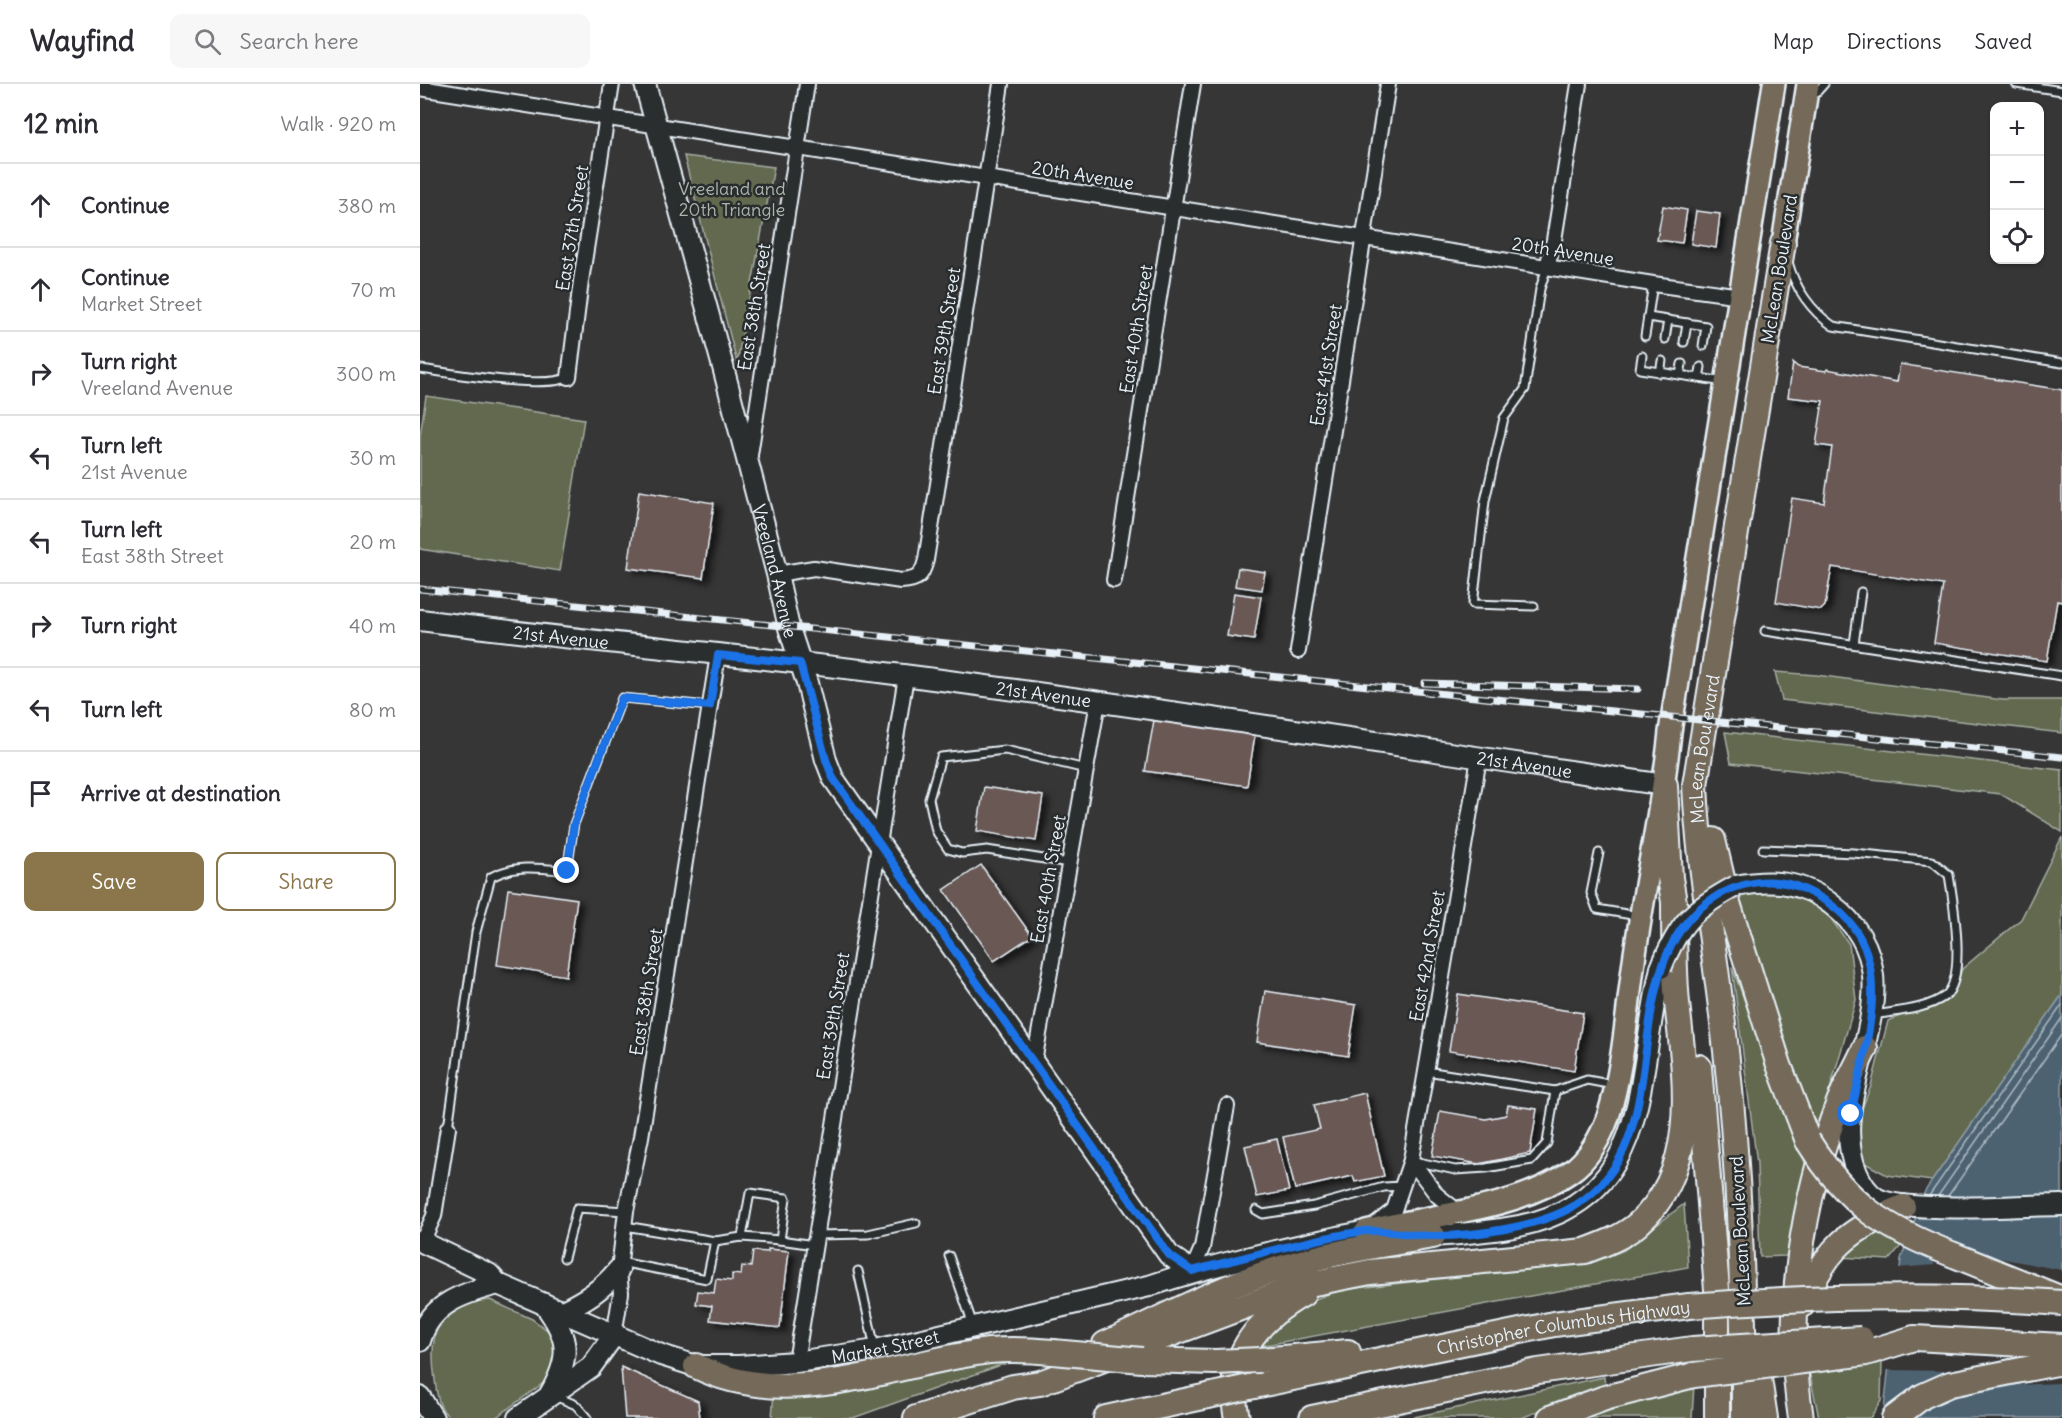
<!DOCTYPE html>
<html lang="en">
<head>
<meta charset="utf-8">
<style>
  body { margin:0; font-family:Delius,sans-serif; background:#f7f7f7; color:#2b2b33 }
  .controls { position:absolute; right:18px; top:18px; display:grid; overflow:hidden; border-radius:12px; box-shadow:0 2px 4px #0004 }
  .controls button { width:54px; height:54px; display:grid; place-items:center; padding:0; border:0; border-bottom:2px solid #e1e1e2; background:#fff; color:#2b2b33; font:30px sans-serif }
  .stop { position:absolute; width:18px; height:18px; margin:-14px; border:4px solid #1a73e8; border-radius:50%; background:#fff }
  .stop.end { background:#1a73e8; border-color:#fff; box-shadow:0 2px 6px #0008 }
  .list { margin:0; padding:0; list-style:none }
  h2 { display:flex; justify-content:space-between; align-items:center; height:78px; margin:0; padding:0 24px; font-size:26px }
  h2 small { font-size:20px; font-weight:400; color:#7c7c81 }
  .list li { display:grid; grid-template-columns:39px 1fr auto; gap:18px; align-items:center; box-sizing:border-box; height:84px; padding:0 24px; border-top:2px solid #e1e1e2 }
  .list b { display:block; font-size:22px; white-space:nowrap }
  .list p { margin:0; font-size:20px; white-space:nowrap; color:#7c7c81 }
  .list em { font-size:20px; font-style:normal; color:#7c7c81 }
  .actions { display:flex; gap:12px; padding:18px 24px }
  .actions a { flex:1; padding:14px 0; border:2px solid #8a764a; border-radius:12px; text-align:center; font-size:21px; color:#8a764a }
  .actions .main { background:#8a764a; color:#fff }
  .icon { flex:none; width:33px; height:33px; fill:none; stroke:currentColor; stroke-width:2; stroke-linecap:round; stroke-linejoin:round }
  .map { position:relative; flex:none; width:1642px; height:1334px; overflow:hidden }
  header { display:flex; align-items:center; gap:36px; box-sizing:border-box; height:84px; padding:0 30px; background:#fff; border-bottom:2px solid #e1e1e2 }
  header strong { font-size:28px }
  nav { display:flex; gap:33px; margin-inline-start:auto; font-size:21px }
  .search { width:420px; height:54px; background:#f7f7f7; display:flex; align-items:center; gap:15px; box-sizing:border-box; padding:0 21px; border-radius:12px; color:#7c7c81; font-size:22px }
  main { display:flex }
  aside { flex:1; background:#fff }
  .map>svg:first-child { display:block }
  .green { fill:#62694f; stroke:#a5ada4; stroke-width:1.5 }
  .water { fill:#4d6271; stroke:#8b9ba7; stroke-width:1.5 }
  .pier { fill:#373636 }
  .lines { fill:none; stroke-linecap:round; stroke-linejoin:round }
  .shore { stroke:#aab8c2; stroke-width:1.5 }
  .building { fill:#6a5955; stroke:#e8f1f8; stroke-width:1.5; filter:url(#shadow) }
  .lane-casing { stroke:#e8f1f8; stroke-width:11 }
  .street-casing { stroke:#e8f1f8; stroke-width:18 }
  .secondary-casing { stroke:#e8f1f8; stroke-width:24 }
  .primary-casing { stroke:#e8f1f8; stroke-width:26 }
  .highway-casing { stroke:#e8f1f8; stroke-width:28 }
  .lane { stroke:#2a2d2e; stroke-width:7 }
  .street { stroke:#2a2d2e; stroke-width:14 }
  .secondary { stroke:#2a2d2e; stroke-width:20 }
  .primary { stroke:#746a5a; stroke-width:21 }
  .highway { stroke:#746a5a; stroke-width:24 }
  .rail-casing { stroke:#e8f1f8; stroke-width:7 }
  .rail { stroke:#2a2d2e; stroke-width:4.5; stroke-dasharray:14; stroke-linecap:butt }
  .secondary-bridge-casing { stroke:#e8f1f8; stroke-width:24; stroke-linecap:butt }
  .highway-bridge-casing { stroke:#e8f1f8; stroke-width:28; stroke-linecap:butt }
  .secondary-bridge { stroke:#2a2d2e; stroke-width:20 }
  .highway-bridge { stroke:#746a5a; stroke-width:24 }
  .route { stroke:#1a73e8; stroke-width:8 }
  .labels { text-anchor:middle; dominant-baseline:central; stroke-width:5; stroke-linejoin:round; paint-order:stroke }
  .street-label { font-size:18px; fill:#e8f1f8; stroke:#2a2d2e }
  .park-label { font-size:18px; fill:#acb4ac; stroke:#2a2d2e }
</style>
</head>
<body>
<header>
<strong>Wayfind</strong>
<div class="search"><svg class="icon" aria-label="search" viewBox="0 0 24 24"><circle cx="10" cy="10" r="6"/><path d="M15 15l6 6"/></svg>Search here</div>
<nav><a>Map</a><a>Directions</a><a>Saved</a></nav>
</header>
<main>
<aside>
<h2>12 min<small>Walk · 920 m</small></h2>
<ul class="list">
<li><svg class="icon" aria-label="ahead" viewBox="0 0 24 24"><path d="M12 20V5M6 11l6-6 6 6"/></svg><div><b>Continue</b></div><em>380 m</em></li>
<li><svg class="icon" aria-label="ahead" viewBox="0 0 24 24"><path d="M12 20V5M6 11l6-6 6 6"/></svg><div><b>Continue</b><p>Market Street</p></div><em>70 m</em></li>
<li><svg class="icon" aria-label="right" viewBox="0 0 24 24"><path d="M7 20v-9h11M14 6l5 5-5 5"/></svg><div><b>Turn right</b><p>Vreeland Avenue</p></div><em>300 m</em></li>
<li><svg class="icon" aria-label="left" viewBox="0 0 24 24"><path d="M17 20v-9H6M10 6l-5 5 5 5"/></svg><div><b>Turn left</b><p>21st Avenue</p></div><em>30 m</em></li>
<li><svg class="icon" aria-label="left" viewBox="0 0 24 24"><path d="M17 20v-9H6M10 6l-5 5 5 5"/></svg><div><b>Turn left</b><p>East 38th Street</p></div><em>20 m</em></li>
<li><svg class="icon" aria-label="right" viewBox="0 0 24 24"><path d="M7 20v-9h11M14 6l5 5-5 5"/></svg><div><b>Turn right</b></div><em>40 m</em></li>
<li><svg class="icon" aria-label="left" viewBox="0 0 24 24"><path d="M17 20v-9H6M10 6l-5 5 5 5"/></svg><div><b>Turn left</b></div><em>80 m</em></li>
<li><svg class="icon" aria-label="arrive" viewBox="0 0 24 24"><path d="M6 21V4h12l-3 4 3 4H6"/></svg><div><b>Arrive at destination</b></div></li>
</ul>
<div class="actions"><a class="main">Save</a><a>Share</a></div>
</aside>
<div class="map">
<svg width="1642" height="1334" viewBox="0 0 1642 1334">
  <defs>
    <filter id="shadow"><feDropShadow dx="6" dy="4" stdDeviation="3" flood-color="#0009"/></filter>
  </defs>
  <rect width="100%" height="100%" fill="#373636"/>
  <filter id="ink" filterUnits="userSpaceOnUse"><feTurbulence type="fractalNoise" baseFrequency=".0167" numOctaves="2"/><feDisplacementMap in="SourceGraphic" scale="12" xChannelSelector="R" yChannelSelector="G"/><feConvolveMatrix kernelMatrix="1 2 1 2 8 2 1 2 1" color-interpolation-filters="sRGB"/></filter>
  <g filter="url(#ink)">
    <!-- green -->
    <g class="green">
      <polygon points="264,72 354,83 317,279"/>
      <polygon points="6,312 164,335 140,487 0,465 0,352"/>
      <polygon points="1355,588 1396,591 1583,616 1642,616 1642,649 1362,616"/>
      <polygon points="1305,648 1642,686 1642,748 1581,710 1311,679"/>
      <polygon points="1642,753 1642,911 1512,1097 1467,1091 1443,1078 1438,1034 1451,1002 1468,937 1533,910 1542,885 1601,835"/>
      <polygon points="1347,806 1401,821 1429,860 1436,916 1398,1046 1346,918 1312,812"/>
      <polygon points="1312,883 1387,1084 1367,1172 1340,1173 1337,1080"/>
      <polygon points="1264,1120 1268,1183 840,1262 867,1226 919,1206 1172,1178 1204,1166"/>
      <polygon points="1438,1130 1485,1157 1469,1176 1420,1173 1408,1157"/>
      <path d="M 70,1216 L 112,1235 L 134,1251 L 138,1263 L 129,1295 L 75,1334 L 30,1334 C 18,1324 17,1311 15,1296 C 8,1250 16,1218 70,1216 Z"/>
      <polygon points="606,1272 433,1334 352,1334 354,1308 468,1298"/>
      <polygon points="1462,1279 1461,1317 1450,1334 1399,1334 1389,1287"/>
      <polygon points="1184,1293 1185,1302 1101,1334 989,1334"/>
      <polygon points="1274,1300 1272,1334 1156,1334"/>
    </g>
    <!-- water -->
    <polygon class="water" points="1642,911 1642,1334 1463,1334 1481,1175 1505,1107"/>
    <!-- pier -->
    <polygon class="pier" points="1489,1143 1574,1173 1642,1186 1642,1299 1572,1302 1532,1311 1513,1319 1490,1334 1461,1334 1470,1324 1531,1291 1531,1287 1464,1286 1477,1184 1514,1181 1514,1177 1482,1163"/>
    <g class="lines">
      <!-- shore -->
      <g class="shore">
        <polyline points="1509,1112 1642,921"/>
        <polyline points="1518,1112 1642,934"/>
        <polyline points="1528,1112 1642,950"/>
      </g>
    </g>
    <!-- building -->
    <g class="building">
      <polygon points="1243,122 1267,126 1262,159 1237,156"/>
      <polygon points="1276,127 1300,130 1296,164 1271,160"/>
      <polygon points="1373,279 1378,283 1406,287 1407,285 1477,298 1480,280 1642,306 1642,518 1637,517 1627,577 1514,559 1523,501 1412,483 1405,522 1401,526 1356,518 1372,414 1404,419 1412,363 1396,361 1403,317 1368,313"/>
      <polygon points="219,407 294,419 283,494 208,484"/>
      <polygon points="818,484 845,488 842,506 815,502"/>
      <polygon points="814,509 841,513 834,556 807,552"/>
      <polygon points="734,636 835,651 827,702 725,687"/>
      <polygon points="564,703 623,712 616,757 557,747"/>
      <polygon points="561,781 612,852 574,877 524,806"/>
      <polygon points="88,805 157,815 146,892 77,881"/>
      <polygon points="845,907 936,921 928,972 837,958"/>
      <polygon points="1038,910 1163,929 1154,987 1029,967"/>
      <polygon points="945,1009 964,1092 935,1098 933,1092 875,1105 863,1053 900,1045 894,1021"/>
      <polygon points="1088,1021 1117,1025 1110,1069 1059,1080 1012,1072 1020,1027 1066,1035 1086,1031"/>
      <polygon points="857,1055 869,1107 837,1113 825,1062"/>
      <polygon points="348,1165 369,1167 360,1244 290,1236 292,1222 276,1220 278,1207 294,1209 296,1195 312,1197 312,1190 321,1191 322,1182 331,1183 333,1167 348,1168"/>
      <polygon points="201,1283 278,1317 280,1334 205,1334"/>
    </g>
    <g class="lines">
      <defs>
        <g id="lane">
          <polyline points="1596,0 1642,7"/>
          <polyline points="1393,12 1404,0"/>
          <path d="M 1368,178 C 1375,204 1391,227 1413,242 L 1642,279"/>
          <polyline points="1228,233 1286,242 1283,262"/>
          <polyline points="1225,252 1233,200"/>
          <polyline points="1245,255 1248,236"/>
          <polyline points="1264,258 1267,239"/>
          <polyline points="1222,272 1220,285 1305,298"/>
          <path d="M 0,285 C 32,289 124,306 149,293"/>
          <polyline points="1240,289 1242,277"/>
          <polyline points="1260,291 1262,280"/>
          <polyline points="1279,294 1281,283"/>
          <polyline points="1114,522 1053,520 1065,417 1084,334 1105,305 1120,205 1127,183"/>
          <polyline points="1345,547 1642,592"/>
          <polyline points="1434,560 1441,508"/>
          <path d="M 1343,765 L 1434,769 L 1512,777 L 1529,791 C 1533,816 1547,895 1525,912 C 1506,926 1476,927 1454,931"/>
          <polyline points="1179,769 1171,809 1177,825 1218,832"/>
          <polyline points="649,779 567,766 542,769 528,765 516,747 509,715 521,673 585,666 666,685"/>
          <polyline points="1006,987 1135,1007 1167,996 1194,1001"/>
          <path d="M 28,1044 L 56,848 L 71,793 C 96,780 120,784 147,787 L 154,740 L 202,614 L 290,622"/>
          <polyline points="994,1077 1035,1086 1066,1084 1112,1076 1127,1059 1135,1007"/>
          <polyline points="836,1126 843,1130 894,1122 964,1103 982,1102"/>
          <polyline points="396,1151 448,1150 496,1139"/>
          <polyline points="322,1153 330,1109 366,1114 360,1156 394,1161"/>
          <polyline points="295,1157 322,1153 360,1156"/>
          <polyline points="529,1172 553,1241"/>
          <polyline points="144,1174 157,1124 206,1127"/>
          <polyline points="200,1178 287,1195 295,1157 205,1142"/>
          <polyline points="438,1187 455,1264"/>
          <polyline points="135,1312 156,1321 167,1334"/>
        </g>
        <g id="street">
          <polyline points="0,4 1233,200 1321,212"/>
          <polyline points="1127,183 1134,156 1159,0"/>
          <polyline points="149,293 161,197 192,0"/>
          <polyline points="330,371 387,0"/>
          <path d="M 357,490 L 394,484 L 481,497 C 498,496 502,492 506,476 L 581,0"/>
          <polyline points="694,496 773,0"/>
          <polyline points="878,567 968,0"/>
          <polyline points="614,978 678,618"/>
          <polyline points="991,1076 1017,1111 1037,1127"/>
          <polyline points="953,1142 974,1126 991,1076 1059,674"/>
          <polyline points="2,1158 14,1132 28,1044"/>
          <polyline points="772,1187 782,1164 807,1022"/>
          <polyline points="194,1251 201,1209 199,1185 206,1127 221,1053 298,571"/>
          <polyline points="376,1278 486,592"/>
        </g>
        <g id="secondary">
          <path id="s1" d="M 225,0 L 303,283 L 357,490 L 369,544 L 387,599 L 406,676 L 413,694 L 749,1171 L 772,1187"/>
          <path id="s2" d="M 0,536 C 161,557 322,571 483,591 C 738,624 991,664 1245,701"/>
          <path d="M 1316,802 C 1351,795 1382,797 1411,820 C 1510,895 1400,1003 1437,1089 C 1441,1098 1448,1109 1456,1114 C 1483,1130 1605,1121 1642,1121"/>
          <path d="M 1000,1151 C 1027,1153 1056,1148 1082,1145 C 1235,1123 1214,1001 1241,884"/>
          <path id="s3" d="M 0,1157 L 69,1190 L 78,1200 L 241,1271 L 276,1282 L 319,1282 L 376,1278 L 456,1266 L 729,1202 C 800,1178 873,1163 946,1147 L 962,1148"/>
          <path d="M 124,1220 C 150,1254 151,1273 130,1310"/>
          <path d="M 141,1228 C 165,1216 182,1206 199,1185"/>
          <path d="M 0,1257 C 10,1219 44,1209 78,1200"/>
          <polyline points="0,1313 13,1334"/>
          <polyline points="98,1334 171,1283 194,1251"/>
        </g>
        <g id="primary">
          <polyline points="1363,159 1388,0"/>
          <path d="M 946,1147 C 1011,1130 1094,1127 1150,1088 C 1168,1076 1181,1053 1188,1033 C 1205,978 1207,919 1216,863 C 1226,791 1243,720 1250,648 L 1354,0"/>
        </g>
        <g id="highway">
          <polyline points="1245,701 1250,794 1257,836"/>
          <polyline points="1293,756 1308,819 1359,981 1388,1057"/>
          <polyline points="1279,983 1297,1206 1297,1334"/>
          <polyline points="1534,1171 1642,1215"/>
          <path d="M 1383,1220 C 1405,1165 1429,1145 1483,1123"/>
          <polyline points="1494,1254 1642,1262"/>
          <path d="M 685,1260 C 743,1234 800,1203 861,1184 C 910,1168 962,1161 1013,1152"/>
          <polyline points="1336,1275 1345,1334"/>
          <polyline points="722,1276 795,1278"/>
          <polyline points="840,1276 928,1268"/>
          <path d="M 276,1282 C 370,1329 472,1279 569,1267 C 590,1265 612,1266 633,1268"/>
          <path id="s4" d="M 834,1302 L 1134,1240 L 1269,1222"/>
          <path d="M 496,1334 L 593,1303 L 620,1299 L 879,1202 L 950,1188 L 1165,1167 C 1184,1160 1203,1153 1218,1140 C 1281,1084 1265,993 1257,919 C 1254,887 1254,854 1254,822"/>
          <polyline points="686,1334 788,1312"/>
          <path d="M 817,1334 C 804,1276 835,1237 883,1210"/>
          <polyline points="892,1334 1118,1287 1272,1265"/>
          <polyline points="1130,1334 1185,1314 1274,1291"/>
          <path id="s5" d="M 1324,1334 C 1324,1205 1319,1077 1304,949 C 1295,866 1279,784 1275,701 L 1363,159"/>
          <path d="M 1381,1334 C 1364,1230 1382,1116 1419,1018 C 1426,1000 1437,982 1445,964"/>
          <polyline points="1474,1334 1503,1312 1530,1300 1642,1278"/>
        </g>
      </defs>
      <!-- lane casing -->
      <use href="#lane" class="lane-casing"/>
      <!-- street casing -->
      <use href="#street" class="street-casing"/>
      <!-- secondary casing -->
      <use href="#secondary" class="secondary-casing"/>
      <!-- primary casing -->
      <use href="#primary" class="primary-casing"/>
      <!-- highway casing -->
      <use href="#highway" class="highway-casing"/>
      <!-- lane -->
      <use href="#lane" class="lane"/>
      <!-- street -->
      <use href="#street" class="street"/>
      <!-- secondary -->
      <use href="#secondary" class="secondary"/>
      <!-- primary -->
      <use href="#primary" class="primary"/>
      <!-- highway -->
      <use href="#highway" class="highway"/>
      <defs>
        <g id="rail">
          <polyline points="0,505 1642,673"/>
          <polyline points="1004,599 1218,605"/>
        </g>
      </defs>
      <!-- rail casing -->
      <use href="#rail" class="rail-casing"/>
      <!-- rail -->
      <use href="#rail" class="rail"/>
      <defs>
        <path id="secondary-bridge" d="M 1241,884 C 1259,839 1273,825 1316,802"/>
        <g id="highway-bridge">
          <path d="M 1388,1057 C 1428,1121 1464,1144 1534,1171"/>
          <path d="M 1269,1222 C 1394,1212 1517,1210 1642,1219"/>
          <polyline points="1272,1265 1441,1255"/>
          <polyline points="633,1268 722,1276"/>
          <polyline points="795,1278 840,1276"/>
          <polyline points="1274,1291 1446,1269 1494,1254"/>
          <polyline points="788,1312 834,1302"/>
        </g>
      </defs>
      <!-- secondary-bridge casing -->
      <use href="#secondary-bridge" class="secondary-bridge-casing"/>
      <!-- highway-bridge casing -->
      <use href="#highway-bridge" class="highway-bridge-casing"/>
      <!-- secondary-bridge -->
      <use href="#secondary-bridge" class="secondary-bridge"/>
      <!-- highway-bridge -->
      <use href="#highway-bridge" class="highway-bridge"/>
    </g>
  </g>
  <g class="lines" filter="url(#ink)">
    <!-- route -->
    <path class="route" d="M 147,787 L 154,740 L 202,614 L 290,622 L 298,571 L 380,579 L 406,676 L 413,694 L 749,1171 L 772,1187 C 828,1173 886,1156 944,1147 C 965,1145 988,1151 1010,1152 C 1050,1153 1119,1143 1154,1122 C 1264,1057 1189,889 1289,817 C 1316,798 1353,791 1383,805 C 1485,849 1449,945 1431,1030"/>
  </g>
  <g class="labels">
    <!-- street labels -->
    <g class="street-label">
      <text transform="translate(663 91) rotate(9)">20th Avenue</text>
      <text transform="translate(152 144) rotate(-81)">East 37th Street</text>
      <text transform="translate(1143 167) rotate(9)">20th Avenue</text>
      <text transform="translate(1359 185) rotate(-81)">McLean Boulevard</text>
      <text transform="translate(334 223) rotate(-81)">East 38th Street</text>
      <text transform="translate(716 245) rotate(-81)">East 40th Street</text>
      <text transform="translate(524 247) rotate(-81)">East 39th Street</text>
      <text transform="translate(906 281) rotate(-81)">East 41st Street</text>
      <text stroke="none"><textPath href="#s1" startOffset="504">Vreeland Avenue</textPath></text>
      <text stroke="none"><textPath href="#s2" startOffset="142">21st Avenue</textPath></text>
      <text stroke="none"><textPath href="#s2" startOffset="628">21st Avenue</textPath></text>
      <text stroke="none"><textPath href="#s5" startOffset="672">McLean Boulevard</textPath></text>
      <text stroke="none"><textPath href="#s2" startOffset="1114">21st Avenue</textPath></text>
      <text transform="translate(628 795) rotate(-80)">East 40th Street</text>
      <text transform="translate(1007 872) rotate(-80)">East 42nd Street</text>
      <text transform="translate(226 908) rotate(-81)">East 38th Street</text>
      <text transform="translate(413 932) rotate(-81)">East 39th Street</text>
      <text transform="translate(1320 1147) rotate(-93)">McLean Boulevard</text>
      <text stroke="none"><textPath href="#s4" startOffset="315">Christopher Columbus Highway</textPath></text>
      <text stroke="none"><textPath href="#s3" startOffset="495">Market Street</textPath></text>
    </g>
    <!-- park labels -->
    <g class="park-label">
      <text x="312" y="104">Vreeland and<tspan x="312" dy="21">20th Triangle</tspan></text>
    </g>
  </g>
</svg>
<div class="controls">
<button>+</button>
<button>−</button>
<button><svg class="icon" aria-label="locate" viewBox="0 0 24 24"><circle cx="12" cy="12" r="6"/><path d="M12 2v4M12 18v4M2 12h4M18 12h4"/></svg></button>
</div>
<div class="stop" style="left:1431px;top:1030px"></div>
<div class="stop end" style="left:147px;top:787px"></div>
</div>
</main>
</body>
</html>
